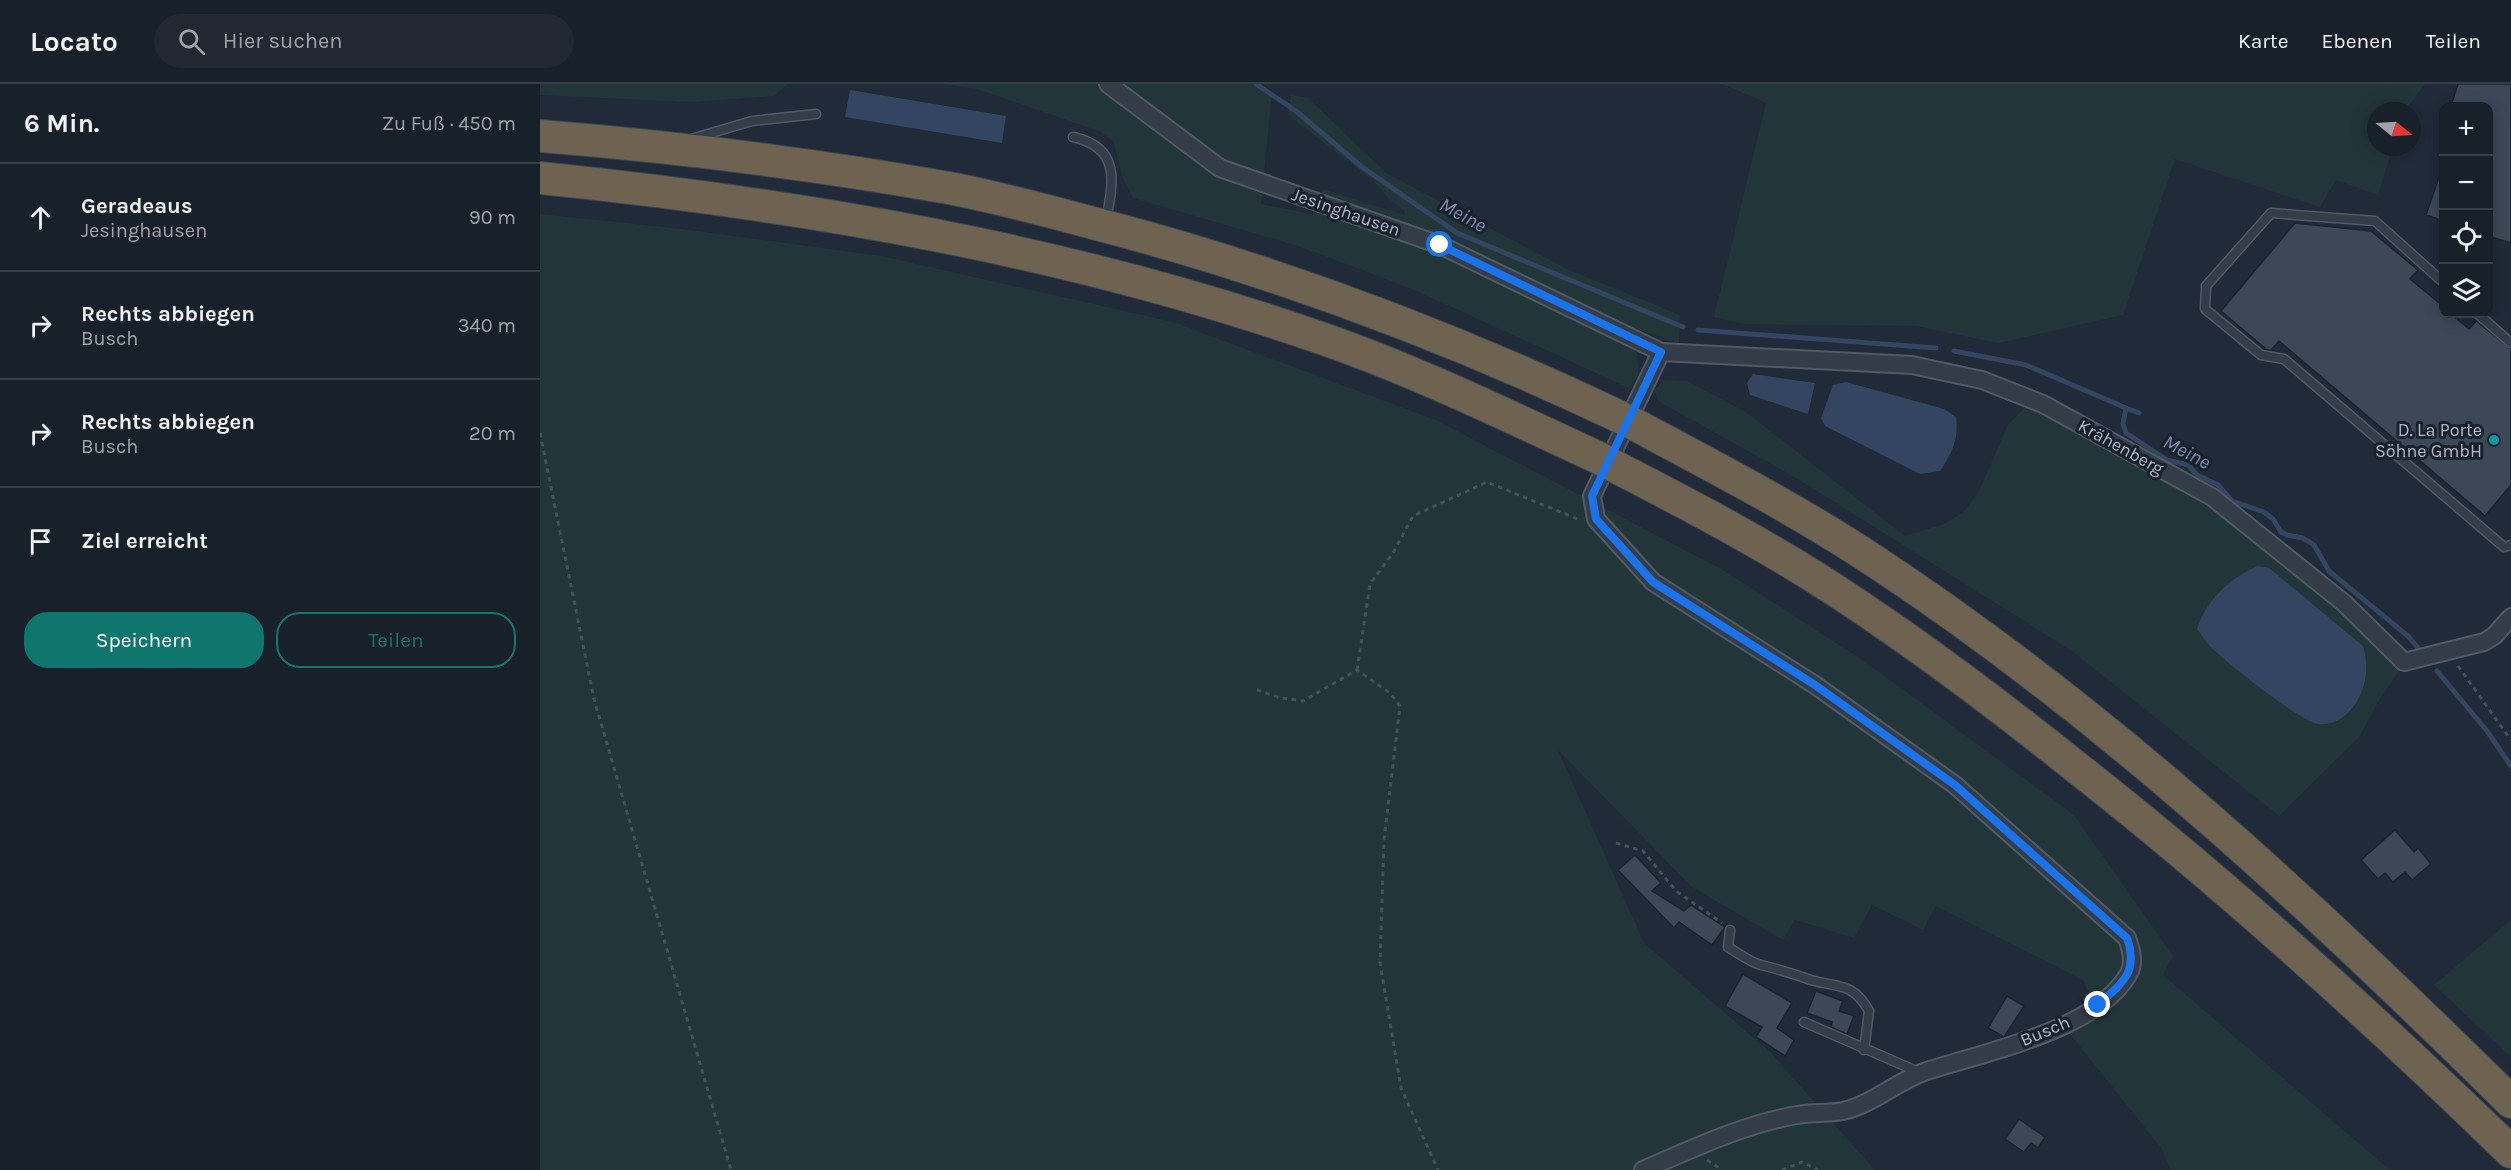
<!DOCTYPE html>
<html lang="de">
<head>
<meta charset="utf-8">
<style>
  body { margin:0; font-family:Karla,sans-serif; background:#212832; color:#f1f3f6 }
  .controls { position:absolute; right:18px; top:18px; display:grid; overflow:hidden; border-radius:12px; box-shadow:0 3px 15px #0003 }
  .controls button { width:54px; height:54px; display:grid; place-items:center; padding:0; border:0; border-bottom:2px solid #363e47; background:#18202a; color:#f1f3f6; font:30px sans-serif }
  .compass { position:absolute; left:1827px; top:18px; width:54px; height:54px; border-radius:50%; background:#18202a; box-shadow:0 3px 15px #0003; rotate:108deg }
  .stop { position:absolute; width:18px; height:18px; margin:-14px; border:4px solid #1a73e8; border-radius:50%; background:#fff }
  .stop.end { background:#1a73e8; border-color:#fff; box-shadow:0 2px 6px #0008 }
  .list { margin:0; padding:0; list-style:none }
  h2 { display:flex; justify-content:space-between; align-items:center; height:78px; margin:0; padding:0 24px; font-size:26px }
  h2 small { font-size:20px; font-weight:400; color:#9fa3a8 }
  .list li { display:grid; grid-template-columns:39px 1fr auto; gap:18px; align-items:center; box-sizing:border-box; height:108px; padding:0 24px; border-top:2px solid #363e47 }
  .list b { display:block; font-size:22px; white-space:nowrap }
  .list p { margin:0; font-size:20px; white-space:nowrap; color:#9fa3a8 }
  .list em { font-size:20px; font-style:normal; color:#9fa3a8 }
  .actions { display:flex; gap:12px; padding:18px 24px }
  .actions a { flex:1; padding:14px 0; border:2px solid #0f766e; border-radius:24px; text-align:center; font-size:21px; color:#0f766e }
  .actions .main { background:#0f766e; color:#fff }
  .icon { flex:none; width:33px; height:33px; fill:none; stroke:currentColor; stroke-width:2; stroke-linecap:round; stroke-linejoin:round }
  .map { position:relative; flex:none; width:1971px; height:1086px; overflow:hidden }
  header { display:flex; align-items:center; gap:36px; box-sizing:border-box; height:84px; padding:0 30px; background:#18202a; border-bottom:2px solid #363e47 }
  header strong { font-size:28px }
  nav { display:flex; gap:33px; margin-inline-start:auto; font-size:21px }
  .search { width:420px; height:54px; background:#212832; display:flex; align-items:center; gap:15px; box-sizing:border-box; padding:0 21px; border-radius:33px; color:#9fa3a8; font-size:22px }
  main { display:flex }
  aside { flex:1; background:#18202a }
  .map>svg:first-child { display:block }
  .green { fill:#223639 }
  .water { fill:#334560 }
  .lines { fill:none; stroke-linecap:round; stroke-linejoin:round }
  .stream { stroke:#334560; stroke-width:5 }
  .building { fill:#3c4858; stroke:#1b232f; stroke-width:1.5 }
  .lane-casing { stroke:#515966; stroke-width:11 }
  .street-casing { stroke:#515966; stroke-width:20 }
  .highway-casing { stroke:#3e4653; stroke-width:34 }
  .path { stroke:#405356; stroke-width:3; stroke-dasharray:4.5 4.5; stroke-linecap:butt }
  .lane { stroke:#343c48; stroke-width:8 }
  .street { stroke:#343c48; stroke-width:16 }
  .highway { stroke:#6e6350; stroke-width:32 }
  .highway-bridge-casing { stroke:#3e4653; stroke-width:34; stroke-linecap:butt }
  .highway-bridge { stroke:#6e6350; stroke-width:32 }
  .route { stroke:#1a73e8; stroke-width:8 }
  .culture-dot { fill:#0f9aa8; stroke:#19212d; stroke-width:2 }
  .labels { text-anchor:middle; dominant-baseline:central; stroke-width:6; stroke-linejoin:round; paint-order:stroke }
  .street-label { font-size:18px; fill:#aeb6c5; stroke:#19212d }
  .poi-label { font-size:18px; fill:#aeb6c5; stroke:#19212d; text-anchor:end }
  .water-label { font-size:20px; font-style:italic; fill:#758cae; stroke:#19212d }
</style>
</head>
<body>
<header>
<strong>Locato</strong>
<div class="search"><svg class="icon" aria-label="search" viewBox="0 0 24 24"><circle cx="10" cy="10" r="6"/><path d="M15 15l6 6"/></svg>Hier suchen</div>
<nav><a>Karte</a><a>Ebenen</a><a>Teilen</a></nav>
</header>
<main>
<aside>
<h2>6 Min.<small>Zu Fuß · 450 m</small></h2>
<ul class="list">
<li><svg class="icon" aria-label="ahead" viewBox="0 0 24 24"><path d="M12 20V5M6 11l6-6 6 6"/></svg><div><b>Geradeaus</b><p>Jesinghausen</p></div><em>90 m</em></li>
<li><svg class="icon" aria-label="right" viewBox="0 0 24 24"><path d="M7 20v-9h11M14 6l5 5-5 5"/></svg><div><b>Rechts abbiegen</b><p>Busch</p></div><em>340 m</em></li>
<li><svg class="icon" aria-label="right" viewBox="0 0 24 24"><path d="M7 20v-9h11M14 6l5 5-5 5"/></svg><div><b>Rechts abbiegen</b><p>Busch</p></div><em>20 m</em></li>
<li><svg class="icon" aria-label="arrive" viewBox="0 0 24 24"><path d="M6 21V4h12l-3 4 3 4H6"/></svg><div><b>Ziel erreicht</b></div></li>
</ul>
<div class="actions"><a class="main">Speichern</a><a>Teilen</a></div>
</aside>
<div class="map">
<svg width="1971" height="1086" viewBox="0 0 1971 1086">
  <rect width="100%" height="100%" fill="#202a38"/>
  <!-- green -->
  <g class="green">
    <polygon points="0,0 248,0 234,12 150,18 0,11"/>
    <polygon points="404,0 717,0 732,8 721,120 772,130 783,105 865,131 865,127 850,116 835,98 748,31 751,11 768,14 846,89 1027,185 1140,231 1139,259 1094,244 1099,291 1089,304 872,205 758,162 593,114 582,92 573,57 559,47 437,5"/>
    <polygon points="1183,0 1885,0 1865,27 1836,27 1836,63 1853,63 1838,111 1796,96 1780,123 1635,75 1583,231 1458,259 1376,242 1205,240 1174,233 1226,19"/>
    <polygon points="0,130 142,145 341,172 633,238 896,336 1183,486 1321,575 1534,731 1633,872 1623,891 1850,1086 1630,1086 1622,1065 1522,940 1554,921 1543,896 1396,822 1383,846 1332,821 1314,854 1255,836 1243,856 1152,803 1018,666 1104,859 1230,968 1335,1086 0,1086"/>
    <polygon points="1125,296 1147,297 1206,328 1365,452 1404,440 1424,428 1439,407 1468,341 1487,321 1669,423 1733,472 1848,568 1860,586 1841,613 1819,653 1739,732 1532,567 1253,392 1118,317 1114,305"/>
    <polygon points="1971,836 1971,973 1894,901"/>
  </g>
  <!-- water -->
  <g class="water">
    <polygon points="310,6 466,32 462,59 305,33"/>
    <polygon points="1213,290 1275,299 1268,330 1210,311 1207,299"/>
    <path d="M 1306,298 L 1404,325 L 1416,333 C 1419,355 1412,369 1400,387 L 1380,390 L 1285,342 L 1281,334 L 1293,301 Z"/>
    <path d="M 1718,482 L 1729,484 L 1823,562 C 1829,582 1827,601 1816,619 C 1807,632 1795,642 1778,640 C 1761,638 1681,575 1668,560 C 1664,555 1661,550 1657,545 C 1666,516 1690,494 1718,482 Z"/>
  </g>
  <g class="lines">
    <!-- stream -->
    <g class="stream">
      <polyline points="716,0 756,27 822,83 917,149 1143,243"/>
      <polyline points="1158,246 1396,264"/>
      <polyline points="1414,267 1486,281 1586,324 1583,340 1586,349 1627,376 1648,381 1657,391 1678,401 1692,417 1724,428 1733,435 1741,448 1747,451 1763,454 1774,461 1789,487 1869,553 1878,564"/>
      <polyline points="1586,324 1599,329"/>
      <polyline points="1897,587 1947,647 1971,682"/>
    </g>
  </g>
  <!-- building -->
  <g class="building">
    <polygon points="1918,0 1971,0 1971,159 1948,152 1948,22 1911,22"/>
    <polygon points="1901,87 1904,87 1904,137 1886,131"/>
    <polygon points="1755,139 1831,147 1878,186 1870,195 1904,223 1904,230 1911,230 1929,245 1936,237 1971,265 1971,401 1945,432 1739,257 1731,266 1727,266 1681,227"/>
    <polygon points="1855,746 1874,768 1878,764 1891,780 1872,796 1865,788 1853,798 1845,789 1838,795 1821,776"/>
    <polygon points="1095,771 1121,799 1112,807 1144,827 1151,821 1185,843 1172,861 1139,838 1134,844 1078,786"/>
    <polygon points="1203,890 1252,919 1237,944 1254,956 1245,972 1216,953 1222,943 1185,922"/>
    <polygon points="1276,907 1303,917 1299,927 1314,932 1307,950 1291,943 1292,938 1267,929"/>
    <polygon points="1467,912 1484,922 1464,953 1448,944"/>
    <polygon points="1479,1035 1505,1053 1498,1064 1491,1059 1484,1068 1465,1055"/>
  </g>
  <g class="lines">
    <defs>
      <g id="lane">
        <path d="M 533,53 C 580,63 574,97 566,136"/>
        <polyline points="151,55 212,37 276,30"/>
        <polyline points="1904,199 1835,137 1731,129 1666,202 1665,225 1721,271 1744,275 1964,463 1971,461"/>
        <polyline points="1938,230 1971,259"/>
        <path d="M 1190,846 L 1188,863 C 1198,869 1210,878 1221,881 C 1238,885 1254,890 1271,896 C 1298,904 1313,898 1329,927 L 1324,966"/>
        <polyline points="1264,938 1381,989"/>
      </g>
      <g id="street">
        <polyline points="568,0 680,84 900,161 1121,268 1372,281 1442,296 1503,320 1672,413 1804,519 1864,578 1944,558 1954,552 1971,533"/>
        <path d="M 1103,1086 C 1152,1065 1204,1040 1257,1031 C 1272,1028 1288,1030 1303,1027 C 1333,1020 1356,998 1384,988 C 1443,968 1557,947 1589,889 C 1595,878 1591,865 1587,854 L 1415,701 L 1275,601 L 1113,498 L 1056,435 L 1052,412 L 1121,268"/>
      </g>
      <g id="highway">
        <path d="M 0,52 C 137,63 274,80 409,104 C 462,114 515,129 568,143 C 746,190 914,254 1080,333"/>
        <path d="M 0,94 C 264,121 523,165 775,252 C 872,285 966,331 1059,374"/>
        <path d="M 1094,340 C 1178,385 1263,429 1342,482 C 1572,635 1775,824 1971,1018"/>
        <path d="M 1074,382 C 1142,417 1209,452 1273,492 C 1365,550 1451,615 1536,683 C 1689,803 1832,933 1971,1068"/>
      </g>
    </defs>
    <!-- lane casing -->
    <use href="#lane" class="lane-casing"/>
    <!-- street casing -->
    <use href="#street" class="street-casing"/>
    <!-- highway casing -->
    <use href="#highway" class="highway-casing"/>
    <!-- path -->
    <g class="path">
      <polyline points="0,349 54,615 191,1086"/>
      <polyline points="1918,582 1971,656"/>
      <polyline points="817,586 830,500 853,469 873,432 947,398 1040,436"/>
      <polyline points="717,606 741,614 763,617 817,586 850,609 860,622 844,756 840,879 861,1004 898,1086"/>
      <polyline points="1076,759 1103,767 1136,807 1182,839"/>
      <polyline points="1167,1076 1182,1086"/>
      <polyline points="1242,1086 1262,1078 1278,1086"/>
    </g>
    <!-- lane -->
    <use href="#lane" class="lane"/>
    <!-- street -->
    <use href="#street" class="street"/>
    <!-- highway -->
    <use href="#highway" class="highway"/>
    <defs>
      <g id="highway-bridge">
        <polyline points="1080,333 1094,340"/>
        <polyline points="1059,374 1074,382"/>
      </g>
    </defs>
    <!-- highway-bridge casing -->
    <use href="#highway-bridge" class="highway-bridge-casing"/>
    <!-- highway-bridge -->
    <use href="#highway-bridge" class="highway-bridge"/>
  </g>
  <g class="lines">
    <!-- route -->
    <path class="route" d="M 900,161 L 1121,268 L 1052,412 L 1056,435 L 1113,498 L 1275,601 L 1415,701 L 1587,854 C 1599,889 1582,899 1558,921"/>
  </g>
  <!-- markers -->
  <circle class="culture-dot" cx="1954" cy="356" r="6"/>
  <g class="labels">
    <!-- street labels -->
    <g class="street-label">
      <text transform="translate(806 128) rotate(19)">Jesinghausen</text>
      <text transform="translate(1581 363) rotate(29)">Krähenberg</text>
      <text transform="translate(1505 947) rotate(-23)">Busch</text>
    </g>
    <!-- poi labels -->
    <g class="poi-label">
      <text x="1942" y="346">D. La Porte<tspan x="1942" dy="21">Söhne GmbH</tspan></text>
    </g>
    <!-- water labels -->
    <g class="water-label">
      <text transform="translate(923 131) rotate(29)">Meine</text>
      <text transform="translate(1647 368) rotate(28)">Meine</text>
    </g>
  </g>
</svg>
<div class="controls">
<button>+</button>
<button>−</button>
<button><svg class="icon" aria-label="locate" viewBox="0 0 24 24"><circle cx="12" cy="12" r="6"/><path d="M12 2v4M12 18v4M2 12h4M18 12h4"/></svg></button>
<button><svg class="icon" aria-label="layers" viewBox="0 0 24 24"><path d="M12 4l9 5-9 5-9-5zM3 14l9 5 9-5"/></svg></button>
</div>
<svg class="compass" viewBox="-18 -18 36 36"><path d="M0-13l5 13h-10z" fill="#e53935"/><path d="M0 13l5-13h-10z" fill="#9fa3a8"/></svg>
<div class="stop" style="left:900px;top:161px"></div>
<div class="stop end" style="left:1558px;top:921px"></div>
</div>
</main>
</body>
</html>
